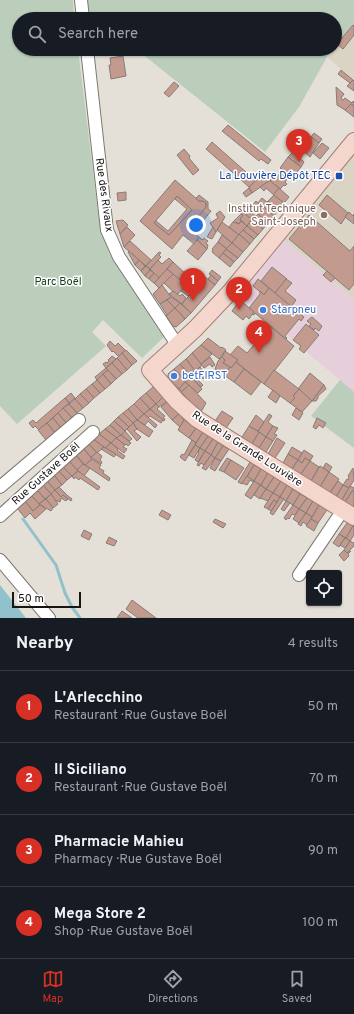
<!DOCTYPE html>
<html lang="en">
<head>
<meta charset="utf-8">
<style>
  body { margin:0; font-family:Overpass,sans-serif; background:#242831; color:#f1f3f6 }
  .controls { position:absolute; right:12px; bottom:12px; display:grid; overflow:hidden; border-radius:4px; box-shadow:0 1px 3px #0004 }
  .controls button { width:36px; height:36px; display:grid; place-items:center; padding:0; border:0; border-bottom:1px solid #363941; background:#171b24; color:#f1f3f6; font:20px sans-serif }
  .scale { position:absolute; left:12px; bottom:10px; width:69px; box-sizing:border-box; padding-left:4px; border:2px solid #181613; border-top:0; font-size:11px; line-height:14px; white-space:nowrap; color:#181613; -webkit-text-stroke:3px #fff; paint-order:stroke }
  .you { position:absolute; left:196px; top:225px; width:14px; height:14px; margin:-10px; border:3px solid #fff; border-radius:50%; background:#1a73e8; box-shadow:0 0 0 6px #1a73e833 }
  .badge { display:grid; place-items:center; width:26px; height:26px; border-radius:50%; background:#d93025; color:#fff; font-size:13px; font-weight:700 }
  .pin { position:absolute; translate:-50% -33px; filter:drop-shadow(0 1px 2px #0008) }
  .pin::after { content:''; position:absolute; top:21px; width:14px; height:12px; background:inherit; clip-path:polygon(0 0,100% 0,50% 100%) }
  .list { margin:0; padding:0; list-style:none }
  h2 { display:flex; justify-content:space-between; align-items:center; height:52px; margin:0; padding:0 16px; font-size:17px }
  h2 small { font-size:13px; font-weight:400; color:#9ea1a6 }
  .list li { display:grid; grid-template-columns:26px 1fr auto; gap:12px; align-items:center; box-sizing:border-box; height:72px; padding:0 16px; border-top:1px solid #363941 }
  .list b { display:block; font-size:15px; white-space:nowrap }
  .list p { margin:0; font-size:13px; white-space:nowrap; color:#9ea1a6 }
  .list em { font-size:13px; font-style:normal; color:#9ea1a6 }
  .icon { flex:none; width:22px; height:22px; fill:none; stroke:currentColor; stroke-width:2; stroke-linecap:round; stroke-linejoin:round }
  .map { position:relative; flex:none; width:354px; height:618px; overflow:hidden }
  .search { position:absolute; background:#171b24; box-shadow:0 1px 3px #0004; left:12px; right:12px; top:12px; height:44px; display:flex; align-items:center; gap:10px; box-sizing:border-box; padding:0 14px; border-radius:22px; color:#9ea1a6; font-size:15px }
  .sheet { height:340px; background:#171b24 }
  nav { display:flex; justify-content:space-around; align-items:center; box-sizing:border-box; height:56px; border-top:1px solid #363941; background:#171b24; font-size:11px; color:#9ea1a6 }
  nav a { display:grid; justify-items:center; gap:2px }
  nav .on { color:#d93025 }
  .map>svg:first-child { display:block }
  .built { fill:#dad4c4 }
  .industrial { fill:#e6cfdb }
  .green { fill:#bbcebc }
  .water { fill:#91c1ca }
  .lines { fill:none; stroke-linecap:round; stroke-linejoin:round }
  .stream { stroke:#91c1ca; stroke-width:3 }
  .building { fill:#c39a8e; stroke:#867c79; fill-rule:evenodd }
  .minor-casing { stroke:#7b7870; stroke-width:14 }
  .major-casing { stroke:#a48176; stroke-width:18 }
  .minor { stroke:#fff; stroke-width:12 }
  .major { stroke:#f5d6cd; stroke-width:16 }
  .transit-dot { fill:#1a4fb4; stroke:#fff; stroke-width:1.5 }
  .education-dot { fill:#8d6e63; stroke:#fff; stroke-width:1.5 }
  .shop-dot { fill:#3f7fe0; stroke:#fff; stroke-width:1.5 }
  .labels { text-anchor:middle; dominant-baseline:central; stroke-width:3; stroke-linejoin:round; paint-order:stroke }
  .transit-label { font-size:11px; fill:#164399; stroke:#fff; text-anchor:end }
  .street-label { font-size:11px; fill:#181613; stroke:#fff }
  .education-label { font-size:11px; fill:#785e54; stroke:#fff; text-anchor:end }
  .park-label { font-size:11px; fill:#0d3d17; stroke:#fff }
  .shop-label { font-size:11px; fill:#366cbe; stroke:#fff; text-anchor:start }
</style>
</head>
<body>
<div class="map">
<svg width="354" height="618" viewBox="0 0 354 618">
  <rect width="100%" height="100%" fill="#e4e0d7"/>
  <!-- built -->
  <g class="built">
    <polygon points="354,25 354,80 327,57"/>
    <polygon points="354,141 354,299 278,235"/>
  </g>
  <!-- industrial -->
  <polygon class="industrial" points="278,235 354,299 354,392 232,289"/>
  <!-- green -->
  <g class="green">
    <polygon points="0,0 73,0 74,19 19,19 19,49 78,49 100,228 109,253 165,336 142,358 103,320 92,332 106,346 17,424 0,406"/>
    <polygon points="81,0 354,0 354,25 335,48 335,19 98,19 82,5"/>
    <polygon points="136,49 334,49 327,57 299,107 265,152"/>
    <polygon points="340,380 354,392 354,448 311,416"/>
  </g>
  <!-- water -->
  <polygon class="water" points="0,585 26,618 0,618"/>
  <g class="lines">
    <!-- stream -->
    <polyline class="stream" points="23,519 56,565 65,593 72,607 80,618"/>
  </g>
  <!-- building -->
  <g class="building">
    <polygon points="353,25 354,26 354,35 343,49 337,44"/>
    <polygon points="123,56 126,76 111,79 109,65 111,65 110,58"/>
    <polygon points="341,70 353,80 350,83 338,74"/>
    <polygon points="353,80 354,81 354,91 347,86"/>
    <polygon points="174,82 179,86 169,97 164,93"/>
    <polygon points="336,87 344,94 341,98 343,100 345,98 352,103 353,101 354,102 354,106 351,104 345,110 337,105"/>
    <polygon points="351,104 354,106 354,117 345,110"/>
    <polygon points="228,125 271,160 268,164 261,159 259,161 222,131"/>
    <polygon points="314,133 322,139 319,143 311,137"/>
    <polygon points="311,137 319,143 310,157 301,149"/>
    <polygon points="212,142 255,180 255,182 249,187 206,149"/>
    <polygon points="322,143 329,148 320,159 313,153"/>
    <polygon points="184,149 190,156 189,158 199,170 193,175 177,155"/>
    <polygon points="293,152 304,162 301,167 288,157"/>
    <polygon points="288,157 301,167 292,178 280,168"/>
    <polygon points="265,172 272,179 252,193 249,187"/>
    <polygon points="281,173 287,179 285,182 287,184 285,186 284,185 280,189 270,181 275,174 277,176"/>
    <polygon points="272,179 270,181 279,188 274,195 266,188 264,191 260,187"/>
    <path d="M 175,180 L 199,201 L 203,201 L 206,203 L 206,207 L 189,228 L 199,237 L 194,244 L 183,235 L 172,249 L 140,221 ZM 177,196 L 192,210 L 169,235 L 154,223 Z"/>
    <polygon points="249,188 252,193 246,197 243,193"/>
    <polygon points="279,188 289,197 284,203 273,195"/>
    <polygon points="126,192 126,200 118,201 117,193"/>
    <polygon points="199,195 208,202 208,209 211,211 203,221 198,217 206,207 206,203 203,201 199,201 196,198"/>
    <polygon points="274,195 284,203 279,209 268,201"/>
    <polygon points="327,195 348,213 341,224 319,205"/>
    <polygon points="177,196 192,210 169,235 154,223 156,221 168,231 187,209 175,199"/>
    <polygon points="262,198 267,202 268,201 279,209 274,216 258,203"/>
    <polygon points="256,201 263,208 259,213 251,207"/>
    <polygon points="264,207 274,216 268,223 258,214"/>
    <polygon points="237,208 252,219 247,226 240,219 243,215 238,211 236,209"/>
    <polygon points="220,211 225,217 216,232 210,223 218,218 216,214"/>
    <polygon points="249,211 256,216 253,220 246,215"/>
    <polygon points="349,212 353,216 354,214 354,224 345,217"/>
    <polygon points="241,214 243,215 240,219 241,221 239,224 236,222 235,224 233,222"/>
    <polygon points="258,214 268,223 263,229 253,220"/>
    <polygon points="309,215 350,251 354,246 354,284 349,290 289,239"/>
    <polygon points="252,219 263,229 258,235 247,226"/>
    <polygon points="123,220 128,225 120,234 116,221"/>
    <polygon points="241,221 247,226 239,235 229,227 233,222 239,224"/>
    <polygon points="222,222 239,235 232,243 217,230"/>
    <polygon points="247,226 258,235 254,239 243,230"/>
    <polygon points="127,227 135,235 124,247 120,234"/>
    <polygon points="213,227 216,232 212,239 207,237"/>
    <polygon points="243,230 254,239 250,244 239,234"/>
    <polygon points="239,234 250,244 243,252 232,243"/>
    <polygon points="222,235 232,243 227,249 218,242"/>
    <polygon points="199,237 203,240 204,238 208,241 206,243 208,245 207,249 197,240"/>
    <polygon points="197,240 207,249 198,260 187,251"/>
    <polygon points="130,241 151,260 146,266 124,247"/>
    <polygon points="218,242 227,249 219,258 212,252 213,250 212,249"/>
    <polygon points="232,243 243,252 238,258 226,249"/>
    <polygon points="226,249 238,258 234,262 223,253"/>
    <polygon points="129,251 139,260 135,265 128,252"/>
    <polygon points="159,252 161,253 159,255 161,257 150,269 146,266"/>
    <polygon points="223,253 234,262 230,267 219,258"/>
    <polygon points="169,258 173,262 159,278 150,269 158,260 162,264"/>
    <polygon points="139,260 145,266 141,271 135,265"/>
    <polygon points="173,262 188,276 182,282 167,269"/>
    <polygon points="146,266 150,270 145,276 141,271"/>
    <polygon points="272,267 287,279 275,293 261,281"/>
    <polygon points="167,269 173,274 159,288 154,283"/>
    <polygon points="150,270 154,273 149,279 145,276"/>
    <polygon points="212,270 221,277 218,281 209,274"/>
    <polygon points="327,271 335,278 331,282 323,275"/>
    <polygon points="154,273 159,278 154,283 149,279"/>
    <polygon points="173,274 186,285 177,295 164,283"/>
    <polygon points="211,275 218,281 215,285 208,279"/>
    <polygon points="205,277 215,285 191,313 182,304"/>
    <polygon points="258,279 269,288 264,295 253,286"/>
    <polygon points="286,279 292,283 285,291 296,300 291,307 275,293"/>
    <polygon points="162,285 171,297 160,304 153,294"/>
    <polygon points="186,285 192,292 188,296 181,291"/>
    <polygon points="269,288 304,317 301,321 299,319 285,336 287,338 286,339 255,313 254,315 252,314 254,312 249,308 260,294 260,291 264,295"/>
    <polygon points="173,291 180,296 182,294 186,298 182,304 169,294"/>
    <polygon points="171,297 180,303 175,308 167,300"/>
    <polygon points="167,300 175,308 167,315 160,304"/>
    <polygon points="240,300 254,312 249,319 246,316 243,320 232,311"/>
    <polygon points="180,303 191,313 185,319 175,308"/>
    <polygon points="175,308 185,319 176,327 173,326 166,316"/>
    <polygon points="312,317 322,326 319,331 315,328 314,330 309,326 311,324 307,321"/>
    <polygon points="306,324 319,335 304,353 299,349 301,346 293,340"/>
    <polygon points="270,326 294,346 264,384 236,362 238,360 230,355 238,346 247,353"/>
    <polygon points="208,338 221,348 222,347 226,350 219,359 201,345"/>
    <polygon points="110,341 115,346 118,343 126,351 119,357 113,351 112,352 107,345"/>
    <polygon points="201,345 212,354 201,364 192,353"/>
    <polygon points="126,350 137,361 132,365 122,353"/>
    <polygon points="225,351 238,360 231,368 223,363 225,360 222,357"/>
    <polygon points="122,353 132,365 127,370 117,358"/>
    <polygon points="192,353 202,365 195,371 186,359"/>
    <polygon points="112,356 116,359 106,368 103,364 106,362 107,363 109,361 108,360"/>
    <polygon points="210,357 215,365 212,367 210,364 204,368 201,364"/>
    <polygon points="222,357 225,360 223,363 230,367 224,374 215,369 218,361"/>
    <polygon points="117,358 127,370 122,374 112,363"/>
    <polygon points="186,359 195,371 190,375 180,364"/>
    <polygon points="236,362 244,369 234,382 224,375 230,367 231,368"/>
    <polygon points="112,363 122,374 116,379 106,368"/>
    <polygon points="180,364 191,377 186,382 174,369"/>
    <polygon points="200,367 206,375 203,379 195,371"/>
    <polygon points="106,368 108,370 97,380 95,377"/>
    <polygon points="174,369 186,382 179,389 168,377 168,374"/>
    <polygon points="244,369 261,382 251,395 234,382"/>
    <polygon points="108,370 116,379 111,384 103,374"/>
    <polygon points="274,370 299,389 293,396 295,398 290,403 264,384"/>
    <polygon points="195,371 200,376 197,379 203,385 201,387 190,375"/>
    <polygon points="310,373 324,385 312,401 298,389"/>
    <polygon points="103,374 111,384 105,389 97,380"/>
    <polygon points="191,377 202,389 198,393 185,382"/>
    <polygon points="97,380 105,389 100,393 92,384"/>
    <polygon points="185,382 189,385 182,392 179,389"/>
    <polygon points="92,384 100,393 94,398 86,389"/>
    <polygon points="189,385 206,403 201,412 181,392"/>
    <polygon points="324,385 326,389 318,396 318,398 316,401 312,401"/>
    <polygon points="153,387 156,388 164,396 156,404 146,393"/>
    <polygon points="86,389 94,398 89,403 80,394"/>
    <polygon points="299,389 312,401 302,412 290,403 295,398 293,396"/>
    <polygon points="273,390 280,396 276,403 268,397"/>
    <polygon points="71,393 75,398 69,403 65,398"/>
    <polygon points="146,393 156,404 150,409 140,398"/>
    <polygon points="80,394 89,403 83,408 75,399"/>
    <polygon points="164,396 168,401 159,407 156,404"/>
    <polygon points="65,398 69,403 39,430 35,426 33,428 29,423 33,420 36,423"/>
    <polygon points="140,398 150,409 144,414 134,404"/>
    <polygon points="75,399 83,408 77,413 69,404"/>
    <polygon points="168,401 179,414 172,420 161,407"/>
    <polygon points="69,404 77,413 72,418 63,408"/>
    <polygon points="134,404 144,414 137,420 128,409"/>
    <polygon points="156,404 159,407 157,409 165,416 163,418 165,419 164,421 150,409"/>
    <polygon points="63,408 72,418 66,423 58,413"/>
    <polygon points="296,408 303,413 299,420 292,415"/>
    <polygon points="128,409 137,420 133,423 123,413"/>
    <polygon points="150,409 163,420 161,423 150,416 148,418 144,414"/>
    <polygon points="222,411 233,418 226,428 215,421"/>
    <polygon points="58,413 66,423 61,428 53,418"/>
    <polygon points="123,413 133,423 129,427 118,417"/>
    <polygon points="144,414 157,425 155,428 148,421 145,425 137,420"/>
    <polygon points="179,414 184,420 180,427 172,420"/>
    <polygon points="269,414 272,416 268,422 273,426 266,437 258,431"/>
    <polygon points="256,415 264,422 258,431 249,426"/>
    <polygon points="118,417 129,427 125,431 114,421"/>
    <polygon points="53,418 61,428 55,433 47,423"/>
    <polygon points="317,418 326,423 323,428 319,425 316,429 313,427"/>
    <polygon points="137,420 153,431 149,437 137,429 133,423"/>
    <polygon points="184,420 196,428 189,438 178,430"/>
    <polygon points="114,421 125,431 121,435 110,425"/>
    <polygon points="47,423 55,433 46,440 38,430"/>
    <polygon points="133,423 137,429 134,431 141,437 137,441 127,429"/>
    <polygon points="110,425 121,435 117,438 105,429"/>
    <polygon points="249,426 259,432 252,444 242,437"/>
    <polygon points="273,426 278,428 274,434 277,435 273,441 266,437"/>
    <polygon points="196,428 203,432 196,443 189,438"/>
    <polygon points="105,429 117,438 111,443 99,434"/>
    <polygon points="125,431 132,439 129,441 121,435"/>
    <polygon points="203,432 208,436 200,448 195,445"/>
    <polygon points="259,432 266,437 259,448 252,444"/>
    <polygon points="99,434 111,443 105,448 93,439"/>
    <polygon points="121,435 131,443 128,446 126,444 125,445 116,438"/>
    <polygon points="208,436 213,439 205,451 200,448"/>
    <polygon points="266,437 273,441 266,452 259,448"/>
    <polygon points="116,438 125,445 123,447 127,449 124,453 111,443"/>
    <polygon points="277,438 285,443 275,458 268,454"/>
    <polygon points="93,439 104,447 97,453 88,443"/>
    <polygon points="213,439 218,442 211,455 205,451"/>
    <polygon points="192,440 196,443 185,461 180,457 182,454 184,455"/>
    <polygon points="218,442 223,446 215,458 211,455"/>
    <polygon points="88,443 97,453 91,457 83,448"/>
    <polygon points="111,443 118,449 117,450 125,456 123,459 105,448"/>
    <polygon points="195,445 200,448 194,458 189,455"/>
    <polygon points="223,446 229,449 221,461 215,458"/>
    <polygon points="104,447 116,454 114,457 101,449"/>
    <polygon points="292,447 302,453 298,460 288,454"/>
    <polygon points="83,448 92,459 85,465 75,454"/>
    <polygon points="200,448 205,451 198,462 195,460 199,453 198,452"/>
    <polygon points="304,450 313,456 310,461 305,458 302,463 298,460"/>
    <polygon points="205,451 211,455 204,465 201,463 199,466 197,465"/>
    <polygon points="97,452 102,456 100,460 102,462 101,464 91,457"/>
    <polygon points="75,454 83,464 77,470 69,461"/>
    <polygon points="288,454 298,460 292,469 283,463"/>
    <polygon points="211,455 215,458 206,470 202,468"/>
    <polygon points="215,458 221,461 215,471 210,468"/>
    <polygon points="227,458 231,460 224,472 219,470"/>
    <polygon points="305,458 310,461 301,474 292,469 298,460 302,463"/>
    <polygon points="92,459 101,465 99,468 104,471 103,473 110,478 109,481 85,465"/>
    <polygon points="231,460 244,468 236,480 224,472"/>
    <polygon points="69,461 78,471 72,476 62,466"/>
    <polygon points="310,461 319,467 311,481 301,474"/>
    <polygon points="250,462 254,465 242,484 238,482"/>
    <polygon points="326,463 332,467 329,472 323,468"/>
    <polygon points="83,464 90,468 84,476 77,470"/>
    <polygon points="254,465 261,469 254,481 247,477"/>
    <polygon points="62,466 72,476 67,480 58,470"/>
    <polygon points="320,466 329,472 320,487 311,481"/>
    <polygon points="353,468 354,480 349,488 343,485 347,479 348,480 349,477 348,476"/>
    <polygon points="261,469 268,473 261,485 254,481"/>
    <polygon points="58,470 67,480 62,485 53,474"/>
    <polygon points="78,471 100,487 98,490 80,478 79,480 75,477 74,479 72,476"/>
    <polygon points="329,472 339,479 330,493 320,487"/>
    <polygon points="268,473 274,477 266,489 261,485"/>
    <polygon points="53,474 62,485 55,490 46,480"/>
    <polygon points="247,476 254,481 253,482 250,480 247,485 242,483"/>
    <polygon points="274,477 281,481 273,493 266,489"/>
    <polygon points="46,480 55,490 51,494 42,484"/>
    <polygon points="254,481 260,485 251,499 245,495"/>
    <polygon points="281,481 287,485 280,497 273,493"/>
    <polygon points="338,481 343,485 336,497 330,493"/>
    <polygon points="42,484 51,494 45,499 36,489"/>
    <polygon points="260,485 266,489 260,499 254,495"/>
    <polygon points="287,485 293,489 286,501 280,497"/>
    <polygon points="343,485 349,488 342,500 336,497"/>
    <polygon points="350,486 354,488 345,502 342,500"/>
    <polygon points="59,487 68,496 72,499 71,501 63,495 61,497 55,490"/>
    <polygon points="36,489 45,499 39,504 30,494"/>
    <polygon points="266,489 273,493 268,501 260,498"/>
    <polygon points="293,489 300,494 293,505 286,501"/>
    <polygon points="55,490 61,497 63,495 68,499 66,501 61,498 60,502 55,500 51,494"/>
    <polygon points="353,490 354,491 354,505 353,507 345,502"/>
    <polygon points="273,493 280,497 277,502 274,500 268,509 264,507"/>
    <polygon points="30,494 40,505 33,511 24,500"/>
    <polygon points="51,494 58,504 53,508 46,499"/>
    <polygon points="300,494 307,498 299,509 293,505"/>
    <polygon points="280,497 284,499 273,515 270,513"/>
    <polygon points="307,498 313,501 306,513 299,509"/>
    <polygon points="46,499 53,508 51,511 39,504"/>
    <polygon points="24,500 33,511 40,505 46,509 35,519 30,513 25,518 17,508"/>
    <polygon points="274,500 277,502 271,511 268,509"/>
    <polygon points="286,501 290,503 284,511 281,509"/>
    <polygon points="313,501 319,505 312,517 306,513"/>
    <polygon points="293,505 299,509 295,515 292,514 289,519 288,518 286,520 284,518"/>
    <polygon points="319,505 327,510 318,523 311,519"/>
    <polygon points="299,509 306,513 299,523 293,519"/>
    <polygon points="162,510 171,515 168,520 159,515"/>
    <polygon points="306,513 312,517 307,525 303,522 301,526 298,524"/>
    <polygon points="215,519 226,524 223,528 213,522"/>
    <polygon points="311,519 318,523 314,531 306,526"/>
    <polygon points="347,523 353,526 346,538 339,534"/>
    <polygon points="353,526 354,527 354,535 350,541 346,538"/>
    <polygon points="84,530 92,534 89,540 81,536"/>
    <polygon points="339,534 345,538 339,547 333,543"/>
    <polygon points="109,537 117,541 114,546 106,543"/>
    <polygon points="345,538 350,541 345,548 340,545"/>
    <polygon points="350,541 354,543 354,546 347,553 344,550"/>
    <polygon points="344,550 347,553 351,551 348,554 349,556 344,561 339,555"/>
    <polygon points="132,600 156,618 138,618 126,609"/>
    <polygon points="122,611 132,618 117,618"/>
  </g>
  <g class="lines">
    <defs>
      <g id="minor">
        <polyline points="81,0 83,19"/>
        <polyline points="87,49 107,230 119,257 178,346"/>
        <polyline points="0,487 79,420"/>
        <polyline points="0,516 93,432"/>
        <polyline points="0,560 49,618"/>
        <polyline points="299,575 343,510"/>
      </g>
      <polyline id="major" points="354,141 230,292 195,329 150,370 177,401 197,419 354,517"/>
    </defs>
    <!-- minor casing -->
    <use href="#minor" class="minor-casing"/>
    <!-- major casing -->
    <use href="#major" class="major-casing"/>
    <!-- minor -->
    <use href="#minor" class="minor"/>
    <!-- major -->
    <use href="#major" class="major"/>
  </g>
  <!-- markers -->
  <rect class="transit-dot" x="335" y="172" width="8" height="8" rx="2"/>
  <circle class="education-dot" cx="324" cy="215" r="4"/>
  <g class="shop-dot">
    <circle cx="263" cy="310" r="4"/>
    <circle cx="174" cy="376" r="4"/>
  </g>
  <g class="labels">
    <!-- transit labels -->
    <g class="transit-label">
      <text x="331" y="176">La Louvière Dépôt TEC</text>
    </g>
    <!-- street labels -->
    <g class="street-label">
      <text transform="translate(104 195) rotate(82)">Rue des Rivaux</text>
      <text transform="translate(247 449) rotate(33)">Rue de la Grande Louvière</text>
      <text transform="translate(46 474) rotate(-42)">Rue Gustave Boël</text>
    </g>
    <!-- education labels -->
    <g class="education-label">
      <text x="316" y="209">Institut Technique<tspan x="316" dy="13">Saint-Joseph</tspan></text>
    </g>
    <!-- park labels -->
    <g class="park-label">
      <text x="58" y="282">Parc Boël</text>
    </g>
    <!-- shop labels -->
    <g class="shop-label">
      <text x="271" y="310">Starpneu</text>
      <text x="182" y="376">betFIRST</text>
    </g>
  </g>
</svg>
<div class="controls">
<button><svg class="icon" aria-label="locate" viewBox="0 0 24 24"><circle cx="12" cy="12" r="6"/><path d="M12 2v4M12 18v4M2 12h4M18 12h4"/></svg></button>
</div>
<div class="scale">50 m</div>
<div class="you"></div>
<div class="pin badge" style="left:193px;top:301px">1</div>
<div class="pin badge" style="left:239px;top:310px">2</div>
<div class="pin badge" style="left:299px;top:162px">3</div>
<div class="pin badge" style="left:259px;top:353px">4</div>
<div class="search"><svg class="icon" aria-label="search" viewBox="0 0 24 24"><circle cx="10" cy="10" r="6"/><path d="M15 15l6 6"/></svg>Search here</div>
</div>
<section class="sheet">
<h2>Nearby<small>4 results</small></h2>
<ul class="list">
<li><span class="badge">1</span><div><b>L'Arlecchino</b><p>Restaurant · Rue Gustave Boël</p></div><em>50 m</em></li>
<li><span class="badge">2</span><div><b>Il Siciliano</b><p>Restaurant · Rue Gustave Boël</p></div><em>70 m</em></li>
<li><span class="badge">3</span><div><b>Pharmacie Mahieu</b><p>Pharmacy · Rue Gustave Boël</p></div><em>90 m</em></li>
<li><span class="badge">4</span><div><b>Mega Store 2</b><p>Shop · Rue Gustave Boël</p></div><em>100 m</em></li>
</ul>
</section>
<nav>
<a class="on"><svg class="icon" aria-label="map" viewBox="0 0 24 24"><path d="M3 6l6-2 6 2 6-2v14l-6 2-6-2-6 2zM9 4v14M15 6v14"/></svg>Map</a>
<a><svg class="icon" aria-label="directions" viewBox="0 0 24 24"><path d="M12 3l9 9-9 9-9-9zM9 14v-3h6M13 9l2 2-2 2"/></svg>Directions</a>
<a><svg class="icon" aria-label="saved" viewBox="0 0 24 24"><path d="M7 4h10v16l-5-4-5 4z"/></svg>Saved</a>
</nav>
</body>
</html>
